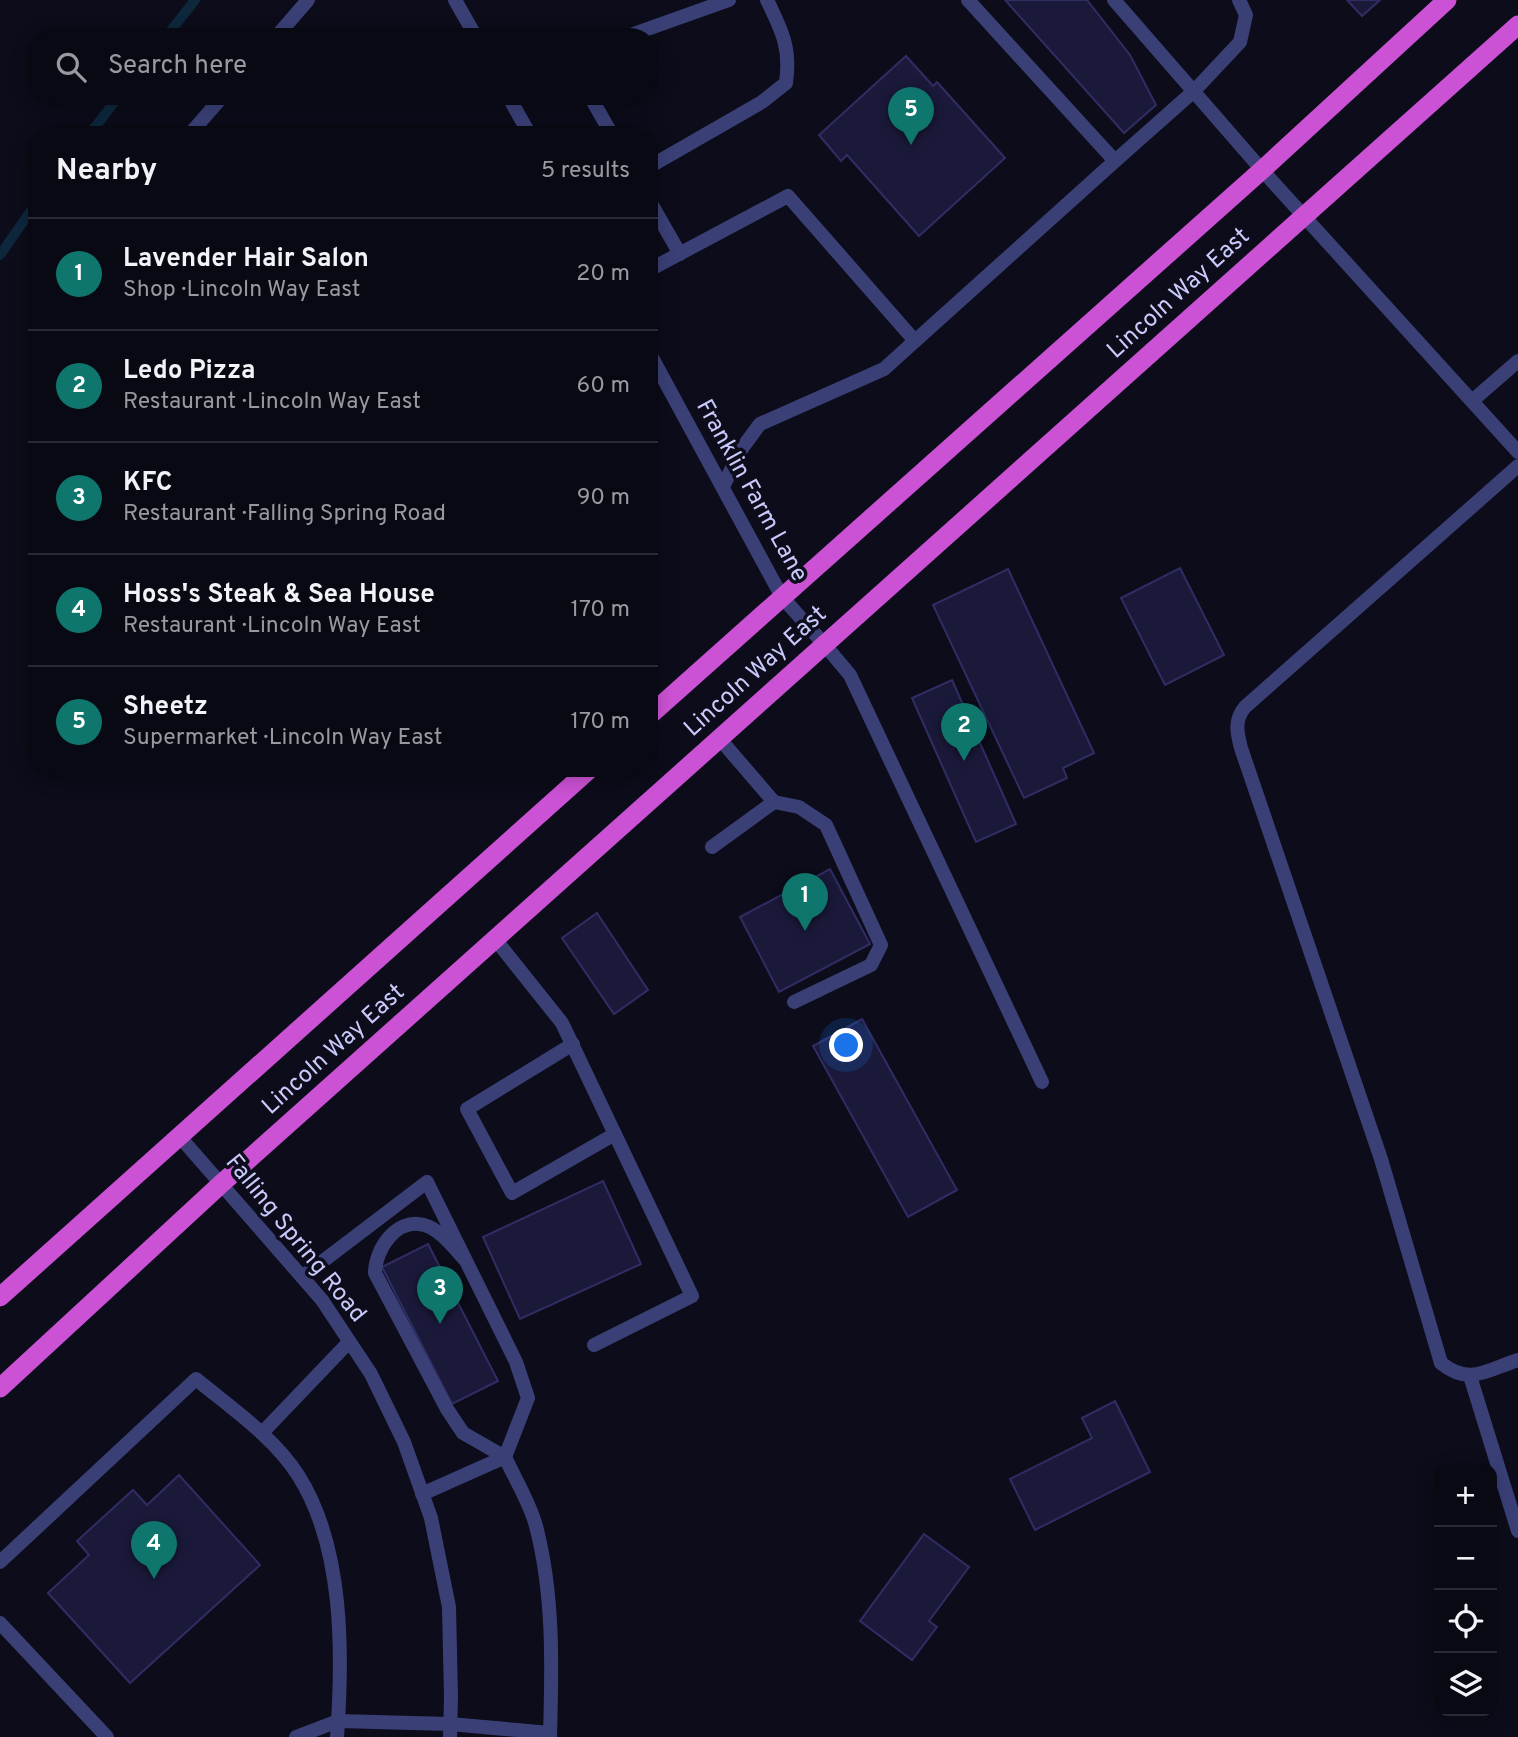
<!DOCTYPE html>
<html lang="en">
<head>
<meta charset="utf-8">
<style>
  body { margin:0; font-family:Overpass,sans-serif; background:#171722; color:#f1f3f6 }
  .controls { position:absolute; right:21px; bottom:21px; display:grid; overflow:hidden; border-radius:14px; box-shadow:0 4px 18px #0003 }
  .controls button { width:63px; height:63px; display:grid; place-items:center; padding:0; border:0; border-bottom:2px solid #292a34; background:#090914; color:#f1f3f6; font:35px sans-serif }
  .you { position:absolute; left:847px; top:1046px; width:24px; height:24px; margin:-18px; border:5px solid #fff; border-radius:50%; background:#1a73e8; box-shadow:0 0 0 10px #1a73e833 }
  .badge { display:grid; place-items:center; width:46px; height:46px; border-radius:50%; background:#0f766e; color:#fff; font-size:23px; font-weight:700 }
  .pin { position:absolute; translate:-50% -58px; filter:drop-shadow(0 2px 4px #0008) }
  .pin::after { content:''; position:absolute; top:37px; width:24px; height:21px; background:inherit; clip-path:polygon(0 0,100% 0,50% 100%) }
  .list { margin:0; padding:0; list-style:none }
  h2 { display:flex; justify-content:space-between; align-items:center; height:91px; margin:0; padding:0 28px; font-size:30px }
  h2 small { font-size:23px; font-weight:400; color:#999aa0 }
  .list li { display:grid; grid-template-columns:46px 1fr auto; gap:21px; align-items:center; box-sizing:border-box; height:112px; padding:0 28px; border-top:2px solid #292a34 }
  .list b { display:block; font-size:26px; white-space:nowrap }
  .list p { margin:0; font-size:23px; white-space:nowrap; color:#999aa0 }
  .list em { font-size:23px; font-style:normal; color:#999aa0 }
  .icon { flex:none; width:38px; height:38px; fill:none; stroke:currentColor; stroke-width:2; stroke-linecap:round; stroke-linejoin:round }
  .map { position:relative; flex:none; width:1518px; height:1737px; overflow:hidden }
  .search { position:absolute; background:#090914; box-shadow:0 4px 18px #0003; left:28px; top:28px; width:630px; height:77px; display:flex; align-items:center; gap:18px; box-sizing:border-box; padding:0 24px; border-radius:28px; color:#999aa0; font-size:26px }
  .panel { position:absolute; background:#090914; box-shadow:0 4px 18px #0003; left:28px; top:126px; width:630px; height:651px; border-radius:28px }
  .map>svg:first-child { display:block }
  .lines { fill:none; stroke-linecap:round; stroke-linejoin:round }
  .stream { stroke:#0e273c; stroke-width:10 }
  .building { fill:#1b193a; stroke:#302d64; stroke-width:2 }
  .path { stroke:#34a48d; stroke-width:4.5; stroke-dasharray:3.5 5; stroke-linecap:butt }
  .service { stroke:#3a4076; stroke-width:14 }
  .minor { stroke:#3a4076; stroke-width:14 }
  .tertiary { stroke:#3a4076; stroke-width:14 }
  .trunk { stroke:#cb52d4; stroke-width:19 }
  .labels { text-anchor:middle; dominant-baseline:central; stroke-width:7; stroke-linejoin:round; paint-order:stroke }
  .street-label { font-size:24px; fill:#c9cafb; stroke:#0c0c1a }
</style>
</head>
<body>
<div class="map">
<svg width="1518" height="1737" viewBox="0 0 1518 1737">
  <rect width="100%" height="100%" fill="#0c0c1a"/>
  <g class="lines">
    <!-- stream -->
    <g class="stream">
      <polyline points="166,37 195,0"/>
      <polyline points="89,135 119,96"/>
      <polyline points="0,255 37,202"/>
    </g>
  </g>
  <!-- building -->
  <g class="building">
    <polygon points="1005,0 1087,0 1130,55 1156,105 1124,133"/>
    <polygon points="1347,0 1380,0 1362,16"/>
    <polygon points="906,56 933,86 937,82 1005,158 919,236 847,155 841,161 819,135"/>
    <polygon points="1180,568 1224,655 1165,685 1121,598"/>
    <polygon points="1008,569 1094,753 1063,768 1067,778 1024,798 933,605"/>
    <polygon points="952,680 1016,824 976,842 912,698"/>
    <polygon points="830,869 870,944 779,992 740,917"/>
    <polygon points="597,913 648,990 614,1014 562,938"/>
    <polygon points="862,1019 957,1190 908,1217 813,1046"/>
    <polygon points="603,1181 641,1264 520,1319 483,1237"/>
    <polygon points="428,1244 498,1381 452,1404 382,1267"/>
    <polygon points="1115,1401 1150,1472 1035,1530 1010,1479 1092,1438 1082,1418"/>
    <polygon points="179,1475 260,1565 130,1683 48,1593 89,1555 77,1541 133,1490 147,1505"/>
    <polygon points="924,1534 969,1567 929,1621 937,1627 912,1660 860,1621"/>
  </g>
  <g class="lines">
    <!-- path -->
    <polyline class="path" points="125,96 137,105"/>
    <!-- service -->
    <g class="service">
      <polyline points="968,0 1115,161 1194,91 1240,42 1246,15 1239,0"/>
      <polyline points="1114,0 1262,170 1518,452"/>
      <polyline points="276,37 308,0"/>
      <polyline points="625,37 729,0"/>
      <polyline points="590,96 612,135"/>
      <polyline points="189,135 223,96"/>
      <path d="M 649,167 L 762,102 L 786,83 C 791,48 782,31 767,0"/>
      <polyline points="649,200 680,254"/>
      <polyline points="649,270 788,196 915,341 1115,161"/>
      <polyline points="1472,401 1518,361"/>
      <path d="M 1518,466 L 1245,707 C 1234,720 1237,733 1241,748 L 1381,1159 L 1441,1363 C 1469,1386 1487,1370 1518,1360"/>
      <polyline points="723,487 740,451 760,424 884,369 915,341"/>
      <polyline points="824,644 850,675 1042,1082"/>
      <polyline points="719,738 774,802 799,807 826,825 881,945 871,965 794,1002"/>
      <polyline points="712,847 774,802"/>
      <polyline points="495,939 562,1023 692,1296 594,1345"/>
      <polyline points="573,1044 467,1109 512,1193 615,1134"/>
      <path d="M 302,1277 L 427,1182 L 516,1362 L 528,1398 L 505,1457 L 463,1433 L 447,1409 L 375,1273 C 375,1250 396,1217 424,1225 C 440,1229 455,1249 466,1261"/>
      <polyline points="1470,1376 1518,1531"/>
      <polyline points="262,1433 349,1342"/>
      <path d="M 422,1494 L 505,1457 C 515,1479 530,1503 536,1526 C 554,1595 552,1667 550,1737"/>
      <path d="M 0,1562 L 196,1379 C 230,1407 274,1437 298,1475 C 344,1547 343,1654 337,1737"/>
      <polyline points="0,1623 107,1737"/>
      <polyline points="296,1737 338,1721 450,1724 550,1733"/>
    </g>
    <!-- minor -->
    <g class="minor">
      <polyline points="455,0 476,37"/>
      <polyline points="508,96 530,135"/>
      <polyline points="649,352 782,597 824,644"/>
      <polyline points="180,1137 221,1184"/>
    </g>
    <!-- tertiary -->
    <polyline class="tertiary" points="221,1184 322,1300 371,1374 404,1442 431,1518 449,1607 451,1697 450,1737"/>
    <!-- trunk -->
    <g class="trunk">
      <polyline points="649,716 1262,170 1447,0"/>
      <polyline points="0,1297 591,768"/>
      <polyline points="0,1388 221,1184 1518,25"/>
    </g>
  </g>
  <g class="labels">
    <!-- street labels -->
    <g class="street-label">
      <text transform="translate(1179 294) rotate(-42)">Lincoln Way East</text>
      <text transform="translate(751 491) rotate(61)">Franklin Farm Lane</text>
      <text transform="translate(756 672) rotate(-42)">Lincoln Way East</text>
      <text transform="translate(334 1050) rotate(-42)">Lincoln Way East</text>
      <text transform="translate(295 1239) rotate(51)">Falling Spring Road</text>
    </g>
  </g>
</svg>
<div class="controls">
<button>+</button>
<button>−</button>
<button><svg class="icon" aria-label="locate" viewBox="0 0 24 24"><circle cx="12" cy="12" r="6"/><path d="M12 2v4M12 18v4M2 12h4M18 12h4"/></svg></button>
<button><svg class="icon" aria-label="layers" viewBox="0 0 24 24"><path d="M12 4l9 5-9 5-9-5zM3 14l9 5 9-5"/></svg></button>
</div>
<div class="you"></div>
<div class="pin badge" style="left:805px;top:931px">1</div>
<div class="pin badge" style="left:964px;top:761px">2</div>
<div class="pin badge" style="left:440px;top:1324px">3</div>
<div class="pin badge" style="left:154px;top:1579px">4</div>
<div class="pin badge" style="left:911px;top:145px">5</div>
<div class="search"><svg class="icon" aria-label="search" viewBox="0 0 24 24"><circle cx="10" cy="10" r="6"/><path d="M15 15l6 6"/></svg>Search here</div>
<section class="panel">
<h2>Nearby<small>5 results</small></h2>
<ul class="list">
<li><span class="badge">1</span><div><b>Lavender Hair Salon</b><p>Shop · Lincoln Way East</p></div><em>20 m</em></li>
<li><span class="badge">2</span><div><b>Ledo Pizza</b><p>Restaurant · Lincoln Way East</p></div><em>60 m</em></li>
<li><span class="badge">3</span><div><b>KFC</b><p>Restaurant · Falling Spring Road</p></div><em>90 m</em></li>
<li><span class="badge">4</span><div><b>Hoss's Steak &amp; Sea House</b><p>Restaurant · Lincoln Way East</p></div><em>170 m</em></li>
<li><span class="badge">5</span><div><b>Sheetz</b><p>Supermarket · Lincoln Way East</p></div><em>170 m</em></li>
</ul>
</section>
</div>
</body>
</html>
